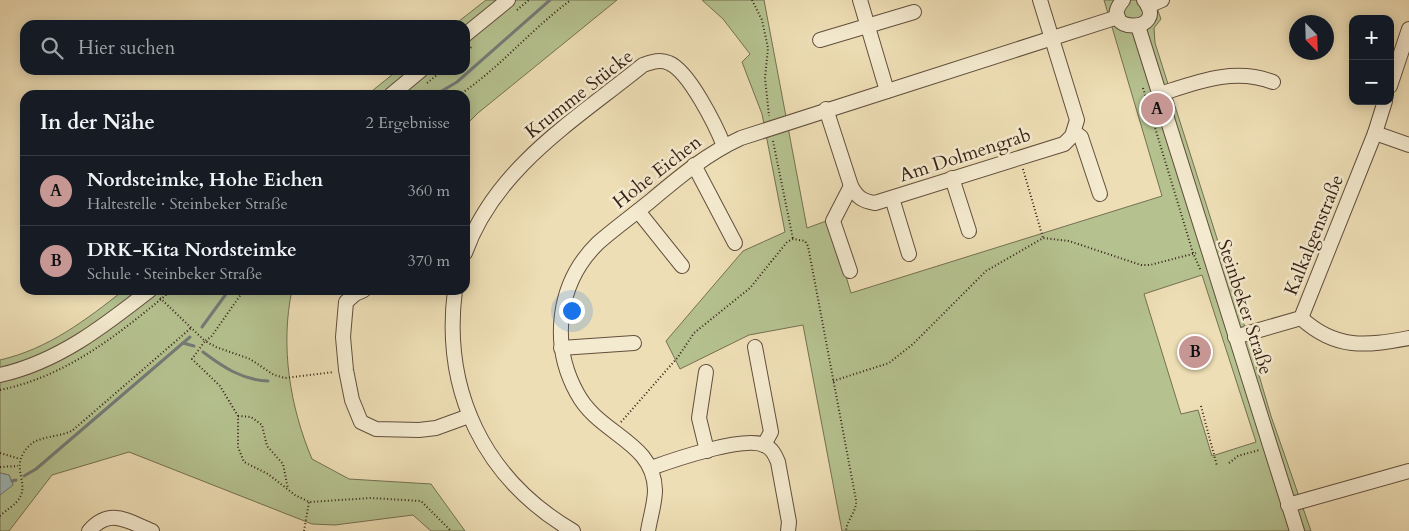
<!DOCTYPE html>
<html lang="de">
<head>
<meta charset="utf-8">
<style>
  body { margin:0; font-family:Cardo,serif; background:#20242c; color:#f1f3f6 }
  .controls { position:absolute; right:15px; top:15px; display:grid; overflow:hidden; border-radius:10px; box-shadow:0 2px 12px #0003 }
  .controls button { width:45px; height:45px; display:grid; place-items:center; padding:0; border:0; border-bottom:1px solid #363941; background:#171b24; color:#f1f3f6; font:25px sans-serif }
  .compass { position:absolute; left:1289px; top:15px; width:45px; height:45px; border-radius:50%; background:#171b24; box-shadow:0 2px 12px #0003; rotate:157deg }
  .you { position:absolute; left:571px; top:310px; width:18px; height:18px; margin:-12px; border:4px solid #fff; border-radius:50%; background:#1a73e8; box-shadow:0 0 0 8px #1a73e833 }
  .badge { display:grid; place-items:center; width:32px; height:32px; border-radius:50%; background:#c59692; color:#111; font-size:16px; font-weight:700 }
  .pin { position:absolute; translate:-50% -50%; border:2px solid #fff; box-shadow:0 1px 5px #0006 }
  .list { margin:0; padding:0; list-style:none }
  h2 { display:flex; justify-content:space-between; align-items:center; height:65px; margin:0; padding:0 20px; font-size:21px }
  h2 small { font-size:16px; font-weight:400; color:#9ea1a6 }
  .list li { display:grid; grid-template-columns:32px 1fr auto; gap:15px; align-items:center; box-sizing:border-box; height:70px; padding:0 20px; border-top:1px solid #363941 }
  .list b { display:block; font-size:19px; white-space:nowrap }
  .list p { margin:0; font-size:16px; white-space:nowrap; color:#9ea1a6 }
  .list em { font-size:16px; font-style:normal; color:#9ea1a6 }
  .icon { flex:none; width:28px; height:28px; fill:none; stroke:currentColor; stroke-width:2; stroke-linecap:round; stroke-linejoin:round }
  .map { position:relative; flex:none; width:1409px; height:531px; overflow:hidden }
  .search { position:absolute; background:#171b24; box-shadow:0 2px 12px #0003; left:20px; top:20px; width:450px; height:55px; display:flex; align-items:center; gap:12px; box-sizing:border-box; padding:0 18px; border-radius:15px; color:#9ea1a6; font-size:19px }
  .panel { position:absolute; background:#171b24; box-shadow:0 2px 12px #0003; left:20px; top:90px; width:450px; height:205px; border-radius:15px }
  .map>svg:first-child { display:block }
  .green { fill:#b5c290; stroke:#747052; fill-rule:evenodd }
  .water { fill:#9eb9b9; stroke:#747b77 }
  .lines { fill:none; stroke-linecap:round; stroke-linejoin:round }
  .stream { stroke:#747b77; stroke-width:3 }
  .minor-casing { stroke:#624f3d; stroke-width:16 }
  .path { stroke:#341f15; stroke-width:2; stroke-dasharray:1 2.5; stroke-linecap:butt }
  .minor { stroke:#f4eacf; stroke-width:14 }
  .labels { text-anchor:middle; dominant-baseline:central; stroke-width:5; stroke-linejoin:round; paint-order:stroke }
  .street-label { font-size:19px; fill:#341f15; stroke:#f4eacf }
</style>
</head>
<body>
<div class="map">
<svg width="1409" height="531" viewBox="0 0 1409 531">
  <rect width="100%" height="100%" fill="#eedeb5"/>
  <filter id="stains"><feTurbulence type="fractalNoise" baseFrequency=".004" numOctaves="4"/><feColorMatrix values="0 0 0 0 .2 0 0 0 0 .09 0 0 0 0 .02 0 0 0 .5 -.17"/></filter>
  <radialGradient id="worn" r=".72"><stop offset=".6" stop-color="#630" stop-opacity="0"/><stop offset="1" stop-color="#630" stop-opacity=".3"/></radialGradient>
  <!-- green -->
  <g class="green">
    <polygon points="486,0 617,0 478,113 465,126 465,95 367,95 398,70 465,70 465,25 454,25"/>
    <path d="M 702,0 L 764,0 L 807,228 L 829,220 L 851,293 L 1162,196 L 1104,0 L 1154,0 L 1161,19 L 1154,28 L 1155,43 L 1241,314 L 1271,416 L 1311,531 L 842,531 L 803,325 L 749,335 L 680,369 L 666,341 L 743,251 L 785,232 L 762,114 L 742,62 L 750,54 L 723,19 ZM 1202,275 L 1256,442 L 1212,456 L 1198,410 L 1181,414 L 1144,294 Z"/>
    <path d="M 124,290 L 292,290 C 280,346 290,407 312,459 L 349,479 L 431,484 L 465,531 L 431,531 L 413,515 L 335,525 L 312,524 L 129,452 L 52,475 L 9,531 L 0,531 L 0,495 L 13,484 L 9,475 L 0,473 L 0,360 C 48,349 86,320 124,290 Z"/>
  </g>
  <!-- water -->
  <polygon class="water" points="0,473 9,475 13,485 0,495"/>
  <g class="lines">
    <!-- stream -->
    <g class="stream">
      <polyline points="435,95 457,82 550,0"/>
      <polyline points="202,327 229,290"/>
      <polyline points="183,343 194,346"/>
      <path d="M 203,352 C 223,367 242,380 268,381"/>
      <polyline points="24,476 36,469 190,337"/>
      <polyline points="12,481 16,480"/>
    </g>
    <defs>
      <g id="minor">
        <polyline points="860,0 887,91"/>
        <path d="M 1123,0 C 1095,34 1171,34 1144,0"/>
        <polyline points="1148,6 1162,0"/>
        <polyline points="1138,26 1297,531"/>
        <polyline points="465,35 508,0"/>
        <polyline points="820,40 914,12"/>
        <polyline points="1390,86 1409,29"/>
        <path d="M 1160,94 C 1197,82 1234,67 1273,82"/>
        <polyline points="391,95 421,70"/>
        <path d="M 826,109 L 851,186 C 857,197 862,201 875,203 L 1064,144 L 1072,136 L 1077,120 L 1040,0"/>
        <polyline points="1074,132 1081,137 1100,194"/>
        <polyline points="1375,133 1409,145"/>
        <polyline points="694,165 735,243"/>
        <polyline points="952,178 969,231"/>
        <polyline points="892,198 909,254"/>
        <polyline points="638,211 682,266"/>
        <path d="M 465,253 C 495,168 575,120 643,65 C 652,62 660,59 669,63 C 689,71 716,126 724,146"/>
        <polyline points="850,271 833,221 851,186"/>
        <polyline points="364,290 355,294 346,302 343,337 346,370 352,400 361,422 376,429 419,430 436,428 469,416"/>
        <path d="M 455,290 C 442,391 484,479 573,531"/>
        <path d="M 1301,318 C 1336,350 1366,346 1409,338"/>
        <polyline points="1235,337 1301,318 1375,133 1385,101"/>
        <polyline points="755,347 771,432 764,445"/>
        <polyline points="561,348 634,343"/>
        <polyline points="706,372 699,418 707,451"/>
        <path d="M 0,375 C 58,362 104,326 150,290"/>
        <path d="M 651,468 C 673,460 743,436 764,445 C 772,448 775,455 778,462 L 789,522 L 788,531"/>
        <polyline points="1288,505 1409,471"/>
        <path d="M 89,531 C 110,507 127,521 152,531"/>
        <path d="M 648,531 C 650,518 655,503 655,490 C 654,441 599,435 577,393 C 550,344 557,283 598,243 C 614,229 632,216 648,203 C 678,178 706,154 741,138 L 1118,17"/>
      </g>
    </defs>
    <!-- minor casing -->
    <use href="#minor" class="minor-casing"/>
    <!-- path -->
    <g class="path">
      <polyline points="752,0 762,20 768,48 765,78 769,116"/>
      <polyline points="517,10 529,0"/>
      <polyline points="465,52 473,46"/>
      <polyline points="427,83 443,70"/>
      <polyline points="1143,88 1193,253 1201,271"/>
      <path d="M 459,95 C 500,68 531,29 571,0"/>
      <polyline points="773,141 793,239"/>
      <polyline points="1023,169 1043,238"/>
      <polyline points="244,290 211,337 205,341 216,347 250,359 274,375 285,378 334,372"/>
      <polyline points="160,298 205,341 192,359 220,386 238,416 238,447 244,462 268,474 295,495 309,502 371,498 421,501 451,531"/>
      <polyline points="833,381 889,363 913,344 986,271 1043,238 1069,241 1141,265 1150,265 1196,253"/>
      <path d="M 0,390 C 68,376 120,333 172,290"/>
      <polyline points="1201,406 1217,466"/>
      <polyline points="238,416 251,417 262,425 267,446 283,464 288,489"/>
      <path d="M 621,422 L 678,357 L 694,333 L 750,288 L 787,242 L 793,239 L 805,241 L 808,246 L 856,500 C 857,512 847,519 846,531"/>
      <polyline points="0,453 20,459"/>
      <polyline points="1229,463 1238,456 1259,450"/>
      <polyline points="0,467 18,466"/>
      <path d="M 0,516 C 6,510 17,504 20,497 C 29,481 9,466 29,446 C 39,435 60,438 73,430 L 191,328"/>
      <polyline points="304,531 309,502"/>
    </g>
    <!-- minor -->
    <use href="#minor" class="minor"/>
  </g>
  <g class="labels">
    <!-- street labels -->
    <g class="street-label">
      <text transform="translate(579 94) rotate(-38)">Krumme Stücke</text>
      <text transform="translate(965 155) rotate(-18)">Am Dolmengrab</text>
      <text transform="translate(657 172) rotate(-38)">Hohe Eichen</text>
      <text transform="translate(1314 235) rotate(-68)">Kalkalgenstraße</text>
      <text transform="translate(1245 307) rotate(72)">Steinbeker Straße</text>
    </g>
  </g>
  <rect width="100%" height="100%" filter="url(#stains)"/>
  <rect width="100%" height="100%" fill="url(#worn)"/>
</svg>
<div class="controls">
<button>+</button>
<button>−</button>
</div>
<svg class="compass" viewBox="-18 -18 36 36"><path d="M0-13l5 13h-10z" fill="#e53935"/><path d="M0 13l5-13h-10z" fill="#9ea1a6"/></svg>
<div class="you"></div>
<div class="pin badge" style="left:1157px;top:109px">A</div>
<div class="pin badge" style="left:1195px;top:352px">B</div>
<div class="search"><svg class="icon" aria-label="search" viewBox="0 0 24 24"><circle cx="10" cy="10" r="6"/><path d="M15 15l6 6"/></svg>Hier suchen</div>
<section class="panel">
<h2>In der Nähe<small>2 Ergebnisse</small></h2>
<ul class="list">
<li><span class="badge">A</span><div><b>Nordsteimke, Hohe Eichen</b><p>Haltestelle · Steinbeker Straße</p></div><em>360 m</em></li>
<li><span class="badge">B</span><div><b>DRK-Kita Nordsteimke</b><p>Schule · Steinbeker Straße</p></div><em>370 m</em></li>
</ul>
</section>
</div>
</body>
</html>
